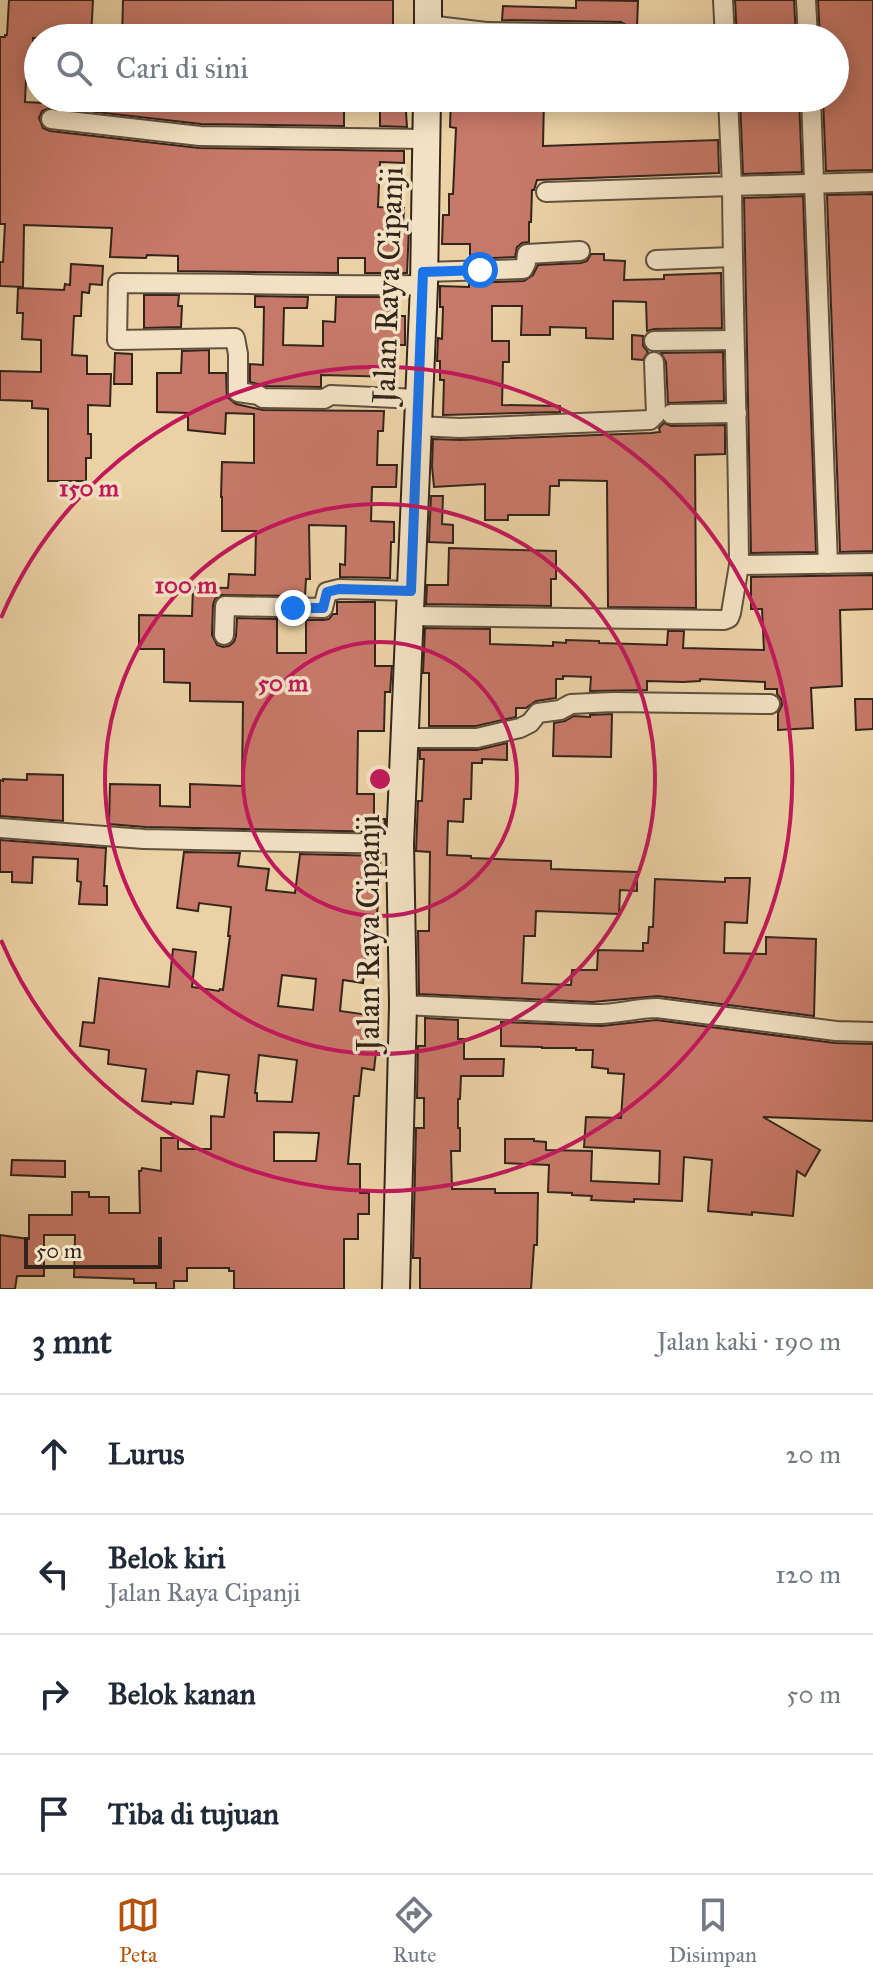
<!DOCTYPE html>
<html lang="id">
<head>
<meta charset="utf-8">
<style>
  body { margin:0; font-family:"IM FELL Great Primer",serif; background:#f6f6f7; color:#1f2937 }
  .scale { position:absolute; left:24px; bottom:20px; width:138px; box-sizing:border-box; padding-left:8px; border:4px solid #33251b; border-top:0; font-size:22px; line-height:28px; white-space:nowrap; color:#33251b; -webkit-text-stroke:6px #f2e2c4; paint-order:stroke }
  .stop { position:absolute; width:24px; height:24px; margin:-18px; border:6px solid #1a73e8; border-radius:50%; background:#fff }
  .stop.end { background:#1a73e8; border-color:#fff; box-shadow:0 2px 8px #0008 }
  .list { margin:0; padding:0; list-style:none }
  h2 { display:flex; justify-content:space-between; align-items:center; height:104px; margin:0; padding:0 32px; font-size:34px }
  h2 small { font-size:26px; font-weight:400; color:#747a83 }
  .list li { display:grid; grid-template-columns:52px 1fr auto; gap:24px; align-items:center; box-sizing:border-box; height:120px; padding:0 32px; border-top:2px solid #e0e1e3 }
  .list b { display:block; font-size:30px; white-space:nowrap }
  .list p { margin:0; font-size:26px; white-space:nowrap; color:#747a83 }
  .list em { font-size:26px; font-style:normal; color:#747a83 }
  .icon { flex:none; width:44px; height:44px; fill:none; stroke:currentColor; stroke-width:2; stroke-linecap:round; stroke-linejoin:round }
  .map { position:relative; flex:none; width:873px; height:1289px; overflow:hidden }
  .search { position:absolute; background:#fff; box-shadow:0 4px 20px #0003; left:24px; right:24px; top:24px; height:88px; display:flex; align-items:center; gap:20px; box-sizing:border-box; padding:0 28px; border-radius:44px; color:#747a83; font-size:30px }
  .sheet { height:584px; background:#fff }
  nav { display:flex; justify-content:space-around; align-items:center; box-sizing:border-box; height:112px; border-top:2px solid #e0e1e3; background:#fff; font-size:22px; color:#747a83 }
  nav a { display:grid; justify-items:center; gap:4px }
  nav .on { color:#b45309 }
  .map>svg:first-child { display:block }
  .building { fill:#c77969; stroke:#33251b; stroke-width:2; fill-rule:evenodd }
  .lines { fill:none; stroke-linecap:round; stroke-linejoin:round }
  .minor-casing { stroke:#61503e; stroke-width:22 }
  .secondary-casing { stroke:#33251b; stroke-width:30 }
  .minor { stroke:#f2e2c4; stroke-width:18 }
  .secondary { stroke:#f2e2c4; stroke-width:26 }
  .route { stroke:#1a73e8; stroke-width:10 }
  .ring { fill:none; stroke:#c2185b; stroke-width:4 }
  .labels { text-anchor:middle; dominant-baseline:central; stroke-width:7; stroke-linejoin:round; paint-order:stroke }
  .street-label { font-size:32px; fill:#33251b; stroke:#f2e2c4 }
  .centre { fill:#c2185b; stroke:#f2e2c4; stroke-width:4 }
  .ring-label { font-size:24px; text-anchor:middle; font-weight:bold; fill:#c2185b; stroke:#f2e2c4; stroke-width:7; stroke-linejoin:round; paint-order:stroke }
</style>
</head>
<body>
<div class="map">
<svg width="873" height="1289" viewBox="0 0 873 1289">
  <rect width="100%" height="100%" fill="#ebd2a5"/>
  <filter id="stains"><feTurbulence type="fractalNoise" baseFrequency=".0025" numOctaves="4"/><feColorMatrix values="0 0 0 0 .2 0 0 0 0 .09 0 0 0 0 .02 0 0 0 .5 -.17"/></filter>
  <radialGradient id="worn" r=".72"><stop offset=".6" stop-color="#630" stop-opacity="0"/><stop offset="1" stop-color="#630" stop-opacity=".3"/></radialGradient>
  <!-- building -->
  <g class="building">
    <polygon points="9,0 93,0 91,38 33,38 33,58 27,57 25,102 65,104 65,99 98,100 98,98 344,98 344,126 201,124 52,107 42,111 39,118 43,128 50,131 199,148 404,151 404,163 380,162 378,207 404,208 403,227 409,228 407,273 365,273 365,258 338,258 338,273 178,271 178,256 147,255 146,258 110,257 112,228 24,225 23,287 0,286 0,262 3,262 5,224 0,224 0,37 5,37 5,35 7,35"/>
    <polygon points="123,0 393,0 393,38 122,38"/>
    <polygon points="576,0 638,1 637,27 630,27 621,22 502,20 503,6 576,8"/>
    <polygon points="735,0 794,0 796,38 737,38"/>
    <polygon points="818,0 873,0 873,170 826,171 823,98 835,98 835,38 820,38"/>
    <polygon points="380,98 405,98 407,127 380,126"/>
    <polygon points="451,98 544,98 543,146 718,140 719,173 537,180 534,190 532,190 531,222 529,222 529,242 522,243 517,247 515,257 470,259 470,244 442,244 443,215 449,215 449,194 453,194 456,128 450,127"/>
    <polygon points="740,98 799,98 802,172 743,174"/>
    <polygon points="873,194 873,551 840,552 827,195"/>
    <polygon points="803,196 816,552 751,553 744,198"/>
    <polygon points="591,254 604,254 604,260 625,261 624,280 664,279 664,275 721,273 722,328 654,329 647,331 646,302 613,301 613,339 586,338 586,328 550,327 550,335 521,335 522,306 492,306 492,341 509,341 509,362 503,362 502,405 560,406 560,412 443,415 444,380 440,380 440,361 437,361 438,338 442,339 443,307 440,307 440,286 469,287 469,283 524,281 533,275 538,265 581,263 587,261"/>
    <polygon points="71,264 103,266 102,285 90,284 89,293 82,292 81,316 74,316 72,355 87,356 87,374 111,374 110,406 88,405 88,434 91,434 91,458 86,458 86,481 48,481 48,409 32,408 32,401 0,400 0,371 41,372 41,340 22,339 23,313 17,313 18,288 64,290 65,284 70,285"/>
    <polygon points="144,295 179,295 178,306 182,306 181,327 144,328"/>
    <polygon points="255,296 308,297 307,308 284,308 283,345 323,346 323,321 335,322 336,297 396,297 395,316 405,316 405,345 397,345 397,377 321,375 321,387 266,386 250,382 250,364 263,365 264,307 255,307"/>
    <polygon points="632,335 643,336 643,346 648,352 643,360 632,359"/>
    <polygon points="209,350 209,373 226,373 227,397 236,404 263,410 384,411 383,431 378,431 377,465 397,465 396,487 372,487 371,521 394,522 394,542 391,542 390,578 340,577 340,564 345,565 346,526 309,525 310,579 306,579 305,596 220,595 215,599 213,605 212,635 217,645 223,647 229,646 234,642 236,636 237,618 277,619 277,653 306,653 306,620 323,620 329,619 333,614 337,614 337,602 375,602 375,666 392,666 390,692 385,692 384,731 358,731 357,794 374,794 374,819 385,819 385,832 145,827 109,824 110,784 160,785 160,806 190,807 190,784 242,786 243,702 190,701 190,683 164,682 164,649 139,649 139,615 192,616 193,587 228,588 229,574 255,575 256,531 222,531 222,497 221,497 222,462 254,463 254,414 226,413 225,434 188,430 188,413 157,412 157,373 181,373 182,351"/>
    <polygon points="723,352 724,401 668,403 666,362 661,353"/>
    <polygon points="115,353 132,354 132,384 114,384"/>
    <polygon points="664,423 671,426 725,425 725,454 695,455 696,608 608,607 607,481 559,480 559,486 550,486 549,515 508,515 508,520 485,520 485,484 434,487 432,466 433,439 460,440 651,433 660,432 659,428"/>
    <polygon points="431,496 443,496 442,524 453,525 453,543 429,542"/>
    <polygon points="449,548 556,551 556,579 551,579 551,606 426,604 427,585 448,585"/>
    <polygon points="873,575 873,609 840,610 842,686 811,688 813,728 778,730 778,713 782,705 781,699 777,694 777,689 765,689 765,682 700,679 700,681 683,682 647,681 647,690 590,691 591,677 563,676 563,679 556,679 556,698 536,701 526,708 516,708 516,717 476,726 429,726 429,673 423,673 425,628 490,629 490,644 553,646 553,642 566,643 566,640 599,641 599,643 667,645 668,631 684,631 683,648 764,650 762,609 751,609 751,577"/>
    <polygon points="855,699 873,699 873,729 856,730"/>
    <polygon points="612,714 611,757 553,756 554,723 565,721 574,716 590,717 590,715"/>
    <polygon points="507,743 507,760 482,759 482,763 472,763 471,799 464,799 463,822 448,821 447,855 471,856 471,858 551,861 551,869 637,872 637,891 620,890 619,914 536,911 535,936 524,936 522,983 571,985 572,970 597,970 598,950 643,951 643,943 648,943 649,927 653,927 655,879 725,882 725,878 750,878 747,923 725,922 724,953 766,954 766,937 816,939 814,1016 658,996 592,1002 419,994 418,931 429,931 430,852 416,851 418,801 422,801 424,759 420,759 420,750 477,750"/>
    <polygon points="27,774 63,775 63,821 0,816 0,780 3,781 3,779 27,780"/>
    <polygon points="0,840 106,848 104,886 107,886 107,905 79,904 81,882 77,881 78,859 33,857 32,883 12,882 12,872 0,872"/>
    <path d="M 184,852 L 240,853 L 238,866 L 269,869 L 266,890 L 295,893 L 300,854 L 381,856 L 379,878 L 381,878 L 376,922 L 378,922 L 374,954 L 366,953 L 363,983 L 343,980 L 340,1011 L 369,1015 L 366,1042 L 377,1043 L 374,1070 L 362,1068 L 359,1096 L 354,1096 L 348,1164 L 360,1164 L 360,1193 L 369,1193 L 369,1214 L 358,1214 L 358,1239 L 344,1239 L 344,1289 L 234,1289 L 234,1271 L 229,1271 L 229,1268 L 187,1268 L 187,1281 L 174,1281 L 174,1289 L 156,1289 L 156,1283 L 134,1283 L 134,1279 L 74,1277 L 75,1235 L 44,1235 L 44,1276 L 17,1276 L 15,1289 L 0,1289 L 0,1235 L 29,1239 L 29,1215 L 72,1215 L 72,1192 L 89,1192 L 89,1197 L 109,1197 L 109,1213 L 140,1213 L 139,1171 L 141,1171 L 142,1168 L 161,1171 L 161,1138 L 178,1138 L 178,1149 L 211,1149 L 211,1116 L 224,1117 L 229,1075 L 197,1071 L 193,1104 L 171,1102 L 171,1104 L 142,1101 L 146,1069 L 108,1064 L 109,1050 L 80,1046 L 83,1022 L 94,1023 L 99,978 L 169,987 L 173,949 L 196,952 L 192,987 L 219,991 L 220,989 L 223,990 L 230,936 L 228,936 L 231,907 L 199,903 L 198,911 L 177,908 ZM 282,975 L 316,979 L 313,1010 L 278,1006 ZM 259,1055 L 297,1060 L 292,1102 L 257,1101 L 257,1093 L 255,1093 ZM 274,1132 L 319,1133 L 316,1161 L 274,1161 Z"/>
    <polygon points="425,1018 458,1020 458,1039 464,1039 464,1059 504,1059 503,1076 461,1076 460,1099 458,1099 458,1128 460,1128 460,1151 451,1151 452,1189 495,1189 495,1193 538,1193 537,1245 534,1245 531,1289 420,1289 420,1258 413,1258 416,1128 424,1128 424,1098 417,1098 418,1046 425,1046"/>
    <polygon points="656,1020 835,1043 873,1044 873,1121 763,1117 820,1150 805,1176 797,1171 793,1216 752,1212 752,1215 708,1211 712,1160 684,1157 682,1201 634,1199 634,1202 591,1200 592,1196 572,1195 572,1193 548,1192 549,1165 505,1163 505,1139 534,1139 534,1141 546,1142 546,1150 592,1151 591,1181 659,1184 660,1151 584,1147 586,1117 621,1118 624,1074 608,1073 608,1069 592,1067 593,1050 576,1050 576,1048 542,1048 542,1047 501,1046 501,1022 601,1026"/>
    <polygon points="12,1160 65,1161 65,1177 11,1175"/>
  </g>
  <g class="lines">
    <defs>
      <g id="minor">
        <polyline points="723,0 725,38"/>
        <polyline points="806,0 808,38"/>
        <polyline points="428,25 486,32"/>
        <polyline points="486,38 486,32 621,34"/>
        <polyline points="811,98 828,564"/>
        <polyline points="51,119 200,136 426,139"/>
        <path d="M 873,182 L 732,186 C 733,313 738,439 739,565 L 873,563"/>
        <polyline points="546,192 732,186 728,98"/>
        <polyline points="656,260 732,257"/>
        <polyline points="423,272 523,269 526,263 527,254 580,251"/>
        <polyline points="654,341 733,340"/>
        <path d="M 418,399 L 331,395 L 324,399 L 263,398 L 258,395 L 238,392 L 238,354 L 235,338 L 117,340 L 118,283 C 220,283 322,286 424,285"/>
        <polyline points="671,414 737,413"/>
        <polyline points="417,426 460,428 650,420 656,414 654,362"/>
        <polyline points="411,616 724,620 729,618 731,613 739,565"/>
        <polyline points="224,635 225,606 323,608 327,592 339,589 411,591"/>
        <polyline points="405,738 477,738 520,728 530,723 538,713 560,710 571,704 613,702 770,704"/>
        <polyline points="0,828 144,839 400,844"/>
        <path d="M 403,1005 L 592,1014 C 616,1015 634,1008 657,1008 L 836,1031 L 873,1032"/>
      </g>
      <g id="secondary">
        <polyline points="428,38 428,0"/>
        <polyline points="396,1289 403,1005 400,844 424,285 427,98"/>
      </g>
    </defs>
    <!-- minor casing -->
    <use href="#minor" class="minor-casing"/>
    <!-- secondary casing -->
    <use href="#secondary" class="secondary-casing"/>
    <!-- minor -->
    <use href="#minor" class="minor"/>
    <!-- secondary -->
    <use href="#secondary" class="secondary"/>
  </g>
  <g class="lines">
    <!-- route -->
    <polyline class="route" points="293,608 323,608 327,592 339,589 411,591 423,272 480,270"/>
  </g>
  <!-- distance rings -->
  <g class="ring">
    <circle cx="380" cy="779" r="137"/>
    <circle cx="380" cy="779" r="275"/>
    <path d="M1 618A412 412 0 1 1 1 940"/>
  </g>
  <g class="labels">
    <!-- street labels -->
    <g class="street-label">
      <text transform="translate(388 285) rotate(-88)">Jalan Raya Cipanji</text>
      <text transform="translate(368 933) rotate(-90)">Jalan Raya Cipanji</text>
    </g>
  </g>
  <circle cx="380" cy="779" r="12" class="centre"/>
  <g class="ring-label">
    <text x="89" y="496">150 m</text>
    <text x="186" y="593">100 m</text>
    <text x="283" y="691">50 m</text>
  </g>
  <rect width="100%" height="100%" filter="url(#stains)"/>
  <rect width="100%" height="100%" fill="url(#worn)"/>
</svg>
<div class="scale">50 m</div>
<div class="stop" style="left:480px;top:270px"></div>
<div class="stop end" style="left:293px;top:608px"></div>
<div class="search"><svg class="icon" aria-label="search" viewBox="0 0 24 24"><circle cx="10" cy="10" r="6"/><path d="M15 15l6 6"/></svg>Cari di sini</div>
</div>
<section class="sheet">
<h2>3 mnt<small>Jalan kaki · 190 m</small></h2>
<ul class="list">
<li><svg class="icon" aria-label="ahead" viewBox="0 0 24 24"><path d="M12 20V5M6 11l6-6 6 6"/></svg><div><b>Lurus</b></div><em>20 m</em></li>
<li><svg class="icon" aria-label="left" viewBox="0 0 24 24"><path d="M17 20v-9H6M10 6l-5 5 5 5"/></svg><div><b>Belok kiri</b><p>Jalan Raya Cipanji</p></div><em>120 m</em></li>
<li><svg class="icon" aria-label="right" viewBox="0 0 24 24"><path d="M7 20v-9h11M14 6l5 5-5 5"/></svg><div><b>Belok kanan</b></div><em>50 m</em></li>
<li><svg class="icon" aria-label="arrive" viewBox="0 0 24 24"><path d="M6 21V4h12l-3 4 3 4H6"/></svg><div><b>Tiba di tujuan</b></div></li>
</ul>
</section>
<nav>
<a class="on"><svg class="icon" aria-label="map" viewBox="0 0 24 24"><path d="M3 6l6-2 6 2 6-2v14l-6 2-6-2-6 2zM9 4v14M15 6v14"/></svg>Peta</a>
<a><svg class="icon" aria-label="directions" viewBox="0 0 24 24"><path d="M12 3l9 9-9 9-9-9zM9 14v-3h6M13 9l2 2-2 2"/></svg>Rute</a>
<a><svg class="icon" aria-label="saved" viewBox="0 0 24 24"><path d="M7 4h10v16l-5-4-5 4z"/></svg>Disimpan</a>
</nav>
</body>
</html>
